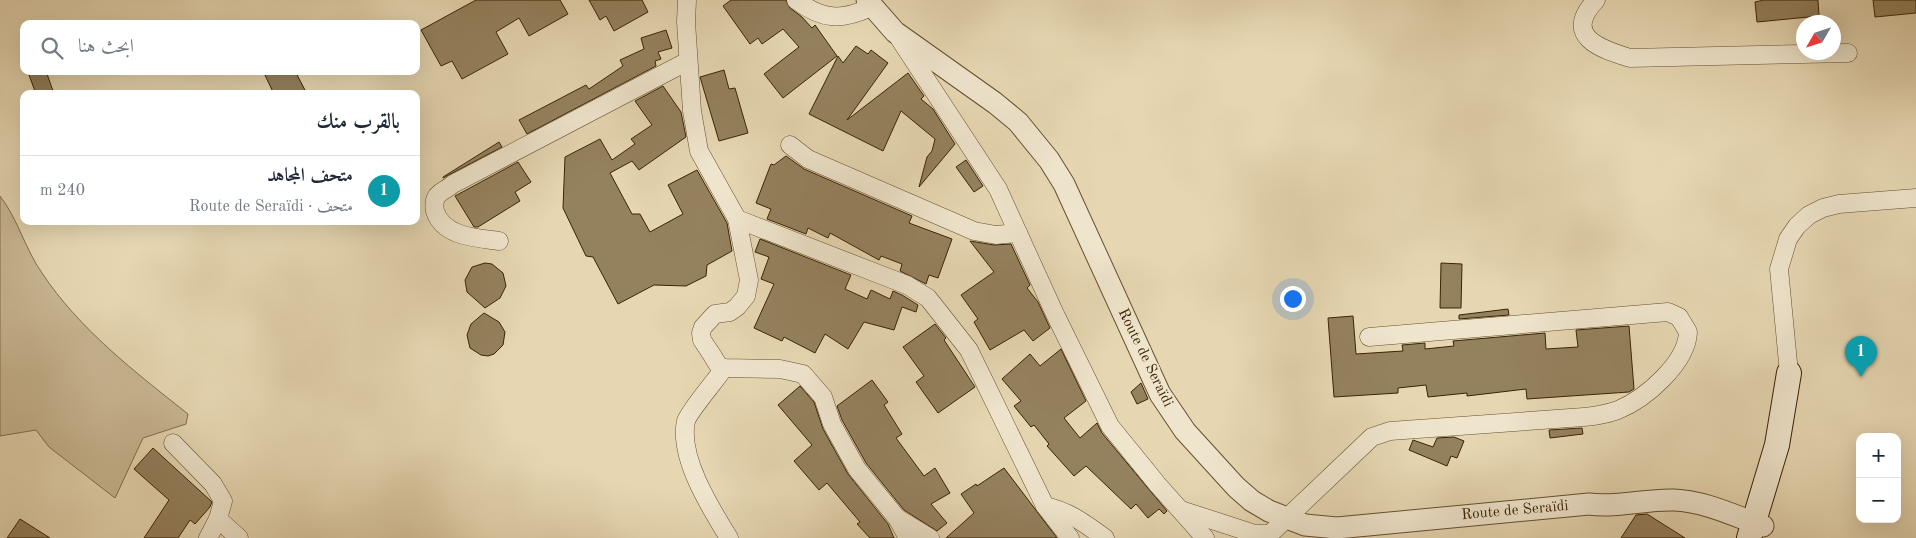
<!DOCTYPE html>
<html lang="ar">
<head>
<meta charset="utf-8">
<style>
  body { margin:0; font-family:"Old Standard TT",Amiri,serif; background:#f2f2f3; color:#1f2937; direction:rtl }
  .controls { position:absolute; right:15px; bottom:15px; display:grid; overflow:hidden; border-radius:10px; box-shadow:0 5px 20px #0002 }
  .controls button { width:45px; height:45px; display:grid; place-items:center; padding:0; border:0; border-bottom:1px solid #e0e1e3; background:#fff; color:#1f2937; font:25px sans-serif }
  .compass { position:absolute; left:1796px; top:15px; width:45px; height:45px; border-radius:50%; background:#fff; box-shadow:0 5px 20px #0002; rotate:231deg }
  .you { position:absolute; left:1292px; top:298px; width:18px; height:18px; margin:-12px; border:4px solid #fff; border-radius:50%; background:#1a73e8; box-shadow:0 0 0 8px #1a73e833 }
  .badge { display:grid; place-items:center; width:32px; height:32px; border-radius:50%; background:#8f2418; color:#fff; font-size:16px; font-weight:700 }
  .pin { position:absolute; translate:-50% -41px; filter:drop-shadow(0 1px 2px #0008) }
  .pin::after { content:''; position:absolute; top:26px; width:18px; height:15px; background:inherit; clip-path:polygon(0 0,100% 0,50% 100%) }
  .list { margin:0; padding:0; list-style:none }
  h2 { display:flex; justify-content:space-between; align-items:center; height:65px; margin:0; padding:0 20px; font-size:21px }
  h2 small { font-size:16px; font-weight:400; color:#747a83 }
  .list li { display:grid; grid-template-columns:32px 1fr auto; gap:15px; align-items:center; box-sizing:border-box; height:70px; padding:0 20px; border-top:1px solid #e0e1e3 }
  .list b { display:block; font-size:19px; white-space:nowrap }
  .list p { margin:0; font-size:16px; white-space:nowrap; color:#747a83 }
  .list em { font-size:16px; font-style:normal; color:#747a83 }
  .icon { flex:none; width:28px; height:28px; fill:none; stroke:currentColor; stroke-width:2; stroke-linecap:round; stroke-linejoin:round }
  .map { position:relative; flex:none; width:1916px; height:538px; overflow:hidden; direction:ltr }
  .search { position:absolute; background:#fff; box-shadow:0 5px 20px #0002; left:20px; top:20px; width:400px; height:55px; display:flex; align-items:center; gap:12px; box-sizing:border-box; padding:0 18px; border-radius:10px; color:#747a83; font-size:19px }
  .panel { position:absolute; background:#fff; box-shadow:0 5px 20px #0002; left:20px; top:90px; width:400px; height:135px; border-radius:10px; direction:rtl }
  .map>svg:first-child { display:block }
  .green { fill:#c9b894; stroke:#826e4c }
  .building { fill:#94815e; stroke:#3b2303 }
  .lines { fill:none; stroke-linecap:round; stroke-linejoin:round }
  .minor-casing { stroke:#66502f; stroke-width:19 }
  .tertiary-casing { stroke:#66502f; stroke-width:23 }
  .secondary-casing { stroke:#3b2303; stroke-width:26 }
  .minor { stroke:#efe5cd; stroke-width:18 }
  .tertiary { stroke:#efe5cd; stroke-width:21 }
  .secondary { stroke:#efe5cd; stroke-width:24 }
  .labels { text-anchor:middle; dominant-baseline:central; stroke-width:4; stroke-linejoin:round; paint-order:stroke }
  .street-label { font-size:15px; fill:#3b2303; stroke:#efe5cd }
</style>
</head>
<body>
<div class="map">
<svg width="1916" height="538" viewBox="0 0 1916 538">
  <rect width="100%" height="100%" fill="#e6d7b2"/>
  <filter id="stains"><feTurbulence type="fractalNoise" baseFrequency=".004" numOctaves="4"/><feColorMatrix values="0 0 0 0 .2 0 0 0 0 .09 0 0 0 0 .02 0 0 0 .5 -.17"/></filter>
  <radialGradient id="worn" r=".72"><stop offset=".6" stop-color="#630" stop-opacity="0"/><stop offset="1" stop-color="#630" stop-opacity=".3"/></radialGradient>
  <!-- green -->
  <path class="green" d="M 0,196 C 18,219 25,249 42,273 C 79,329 135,372 188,414 L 186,424 L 143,438 L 115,498 L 49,447 L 36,430 L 0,436 Z"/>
  <!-- building -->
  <g class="building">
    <polygon points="476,0 560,0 568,14 529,36 519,18 496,32 508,54 462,79 452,61 441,66 421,30"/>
    <polygon points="589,0 642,0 648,12 614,31 606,16 600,20"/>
    <polygon points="731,0 786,0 790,8 802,17 812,28 815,25 837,56 783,98 764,74 799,47 783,29 762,44 758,38 750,44 723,6"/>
    <polygon points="1764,0 1818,0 1819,16 1757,22 1755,2"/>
    <polygon points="1873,0 1916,0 1916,13 1875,17"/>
    <polygon points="666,30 672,48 658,52 661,59 655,61 656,66 527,134 519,120 586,85 589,89 623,66 620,60 644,49 641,38"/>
    <polygon points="856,46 868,54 871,50 888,63 847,120 908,73 924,96 921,99 933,109 955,144 919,187 927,157 932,151 935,139 901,111 883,151 809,114 838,56 843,63"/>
    <polygon points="724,70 729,89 735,88 748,133 719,141 700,77"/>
    <polygon points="40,71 46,71 54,94 36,94 29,75"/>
    <polygon points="263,71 295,71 307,94 274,94"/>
    <polygon points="663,86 681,112 686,137 639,170 632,161 610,173 632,214 640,214 650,232 683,214 668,185 697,170 727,223 732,251 707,265 706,276 686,286 654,285 618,304 593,257 586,256 563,208 565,157 600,139 612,160 635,144 631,139 652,125 635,101"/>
    <polygon points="499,142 502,147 443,178 443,177"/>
    <polygon points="786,156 804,169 912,216 909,223 952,239 938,278 929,275 926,284 900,271 902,264 881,256 879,260 830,233 828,238 808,228 806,234 767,219 771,209 756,203 771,164 774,165"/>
    <polygon points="966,160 983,186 974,192 956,167"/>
    <polygon points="518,162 531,182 515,192 520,201 478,227 474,227 455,196"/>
    <polygon points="760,239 851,275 845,289 867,299 871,290 890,299 893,291 902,295 918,305 916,312 902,307 894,330 864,322 848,349 825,334 815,353 784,337 782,341 754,328 774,284 761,279 769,257 755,252"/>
    <polygon points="970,241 994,245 1011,244 1030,285 1027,288 1038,302 1050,328 1033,341 1024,330 990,350 974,322 978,319 961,295 994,272"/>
    <polygon points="485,263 492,264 503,273 506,286 500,298 485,308 467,292 465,280 472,267"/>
    <polygon points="1441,263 1462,264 1461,308 1440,308"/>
    <polygon points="1508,309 1509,315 1459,319 1459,315"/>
    <polygon points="484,313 499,322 505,332 503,345 494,354 488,356 481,355 470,348 467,335 471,324"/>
    <polygon points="1353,316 1356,354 1403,351 1402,345 1425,343 1425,349 1454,346 1453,341 1545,333 1546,349 1578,347 1576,330 1629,326 1634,389 1629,392 1527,399 1526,389 1467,396 1467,393 1428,397 1426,385 1398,388 1398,393 1334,397 1328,318"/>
    <polygon points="935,324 946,338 944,340 975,387 938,413 916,382 924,376 903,347"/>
    <polygon points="1061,349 1086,401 1064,418 1080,438 1097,423 1102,433 1167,511 1164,514 1159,509 1148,518 1136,504 1131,509 1086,466 1074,476 1047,446 1049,444 1034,425 1031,427 1014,406 1021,401 1002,379 1030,354 1040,366"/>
    <polygon points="872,380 888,402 884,405 902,434 896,438 924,476 935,468 950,493 931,504 947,523 937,531 904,510 866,463 842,420 837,406"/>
    <polygon points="1141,383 1148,399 1137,404 1131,392"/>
    <polygon points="800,386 814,402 823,429 848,474 888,524 894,538 870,538 857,524 860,522 827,483 819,490 794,461 812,445 778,405"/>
    <polygon points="1582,428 1583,434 1550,438 1549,430"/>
    <polygon points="1454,437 1464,441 1457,458 1451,456 1447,466 1409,450 1413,440 1433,447 1437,438"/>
    <polygon points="153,448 212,502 210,507 195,524 190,520 178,538 144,538 169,500 134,469"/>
    <polygon points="1004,468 1057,538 946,538 974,513 961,494 976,484 977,486"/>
    <polygon points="1647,514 1685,538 1621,538 1636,515"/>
    <polygon points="20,519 50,538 7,538"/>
  </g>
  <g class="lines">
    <defs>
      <g id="minor">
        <polyline points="687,0 686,22 692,111 699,151 737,219 749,280 746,296 737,307 730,312 715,314 703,327 701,333 702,340 712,355 718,365 724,368 780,369 803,374 823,397 832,424 857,469 897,518 908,538"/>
        <path d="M 796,0 C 822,20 842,21 871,7"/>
        <path d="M 1596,0 C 1562,36 1600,49 1630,58 L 1848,53"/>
        <polyline points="899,38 998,189 1054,312 1110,426 1158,485 1205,538"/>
        <polyline points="790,145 808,159 974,231 996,235 1018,233"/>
        <polyline points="737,219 907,285 928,298 969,350 1045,506 1070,538"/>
        <path d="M 499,241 C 477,238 443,237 435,211 C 434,207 434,200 437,196 C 441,191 449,188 453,184 L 688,61"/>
        <path d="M 724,368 C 717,379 689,411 686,421 C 678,457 711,509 729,538"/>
        <polyline points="1789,373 1779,269 1788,239 1797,226 1809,215 1823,208 1839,204 1916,198"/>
        <polyline points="173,443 213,484 223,501 218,519 239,538"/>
        <path d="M 1045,506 C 1069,511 1085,524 1105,538"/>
        <path d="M 1181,510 L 1255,534 L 1270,534 L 1372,437 L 1390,431 L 1584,417 C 1596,416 1607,414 1618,410 C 1645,399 1687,363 1688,332 L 1679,317 L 1668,312 L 1369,337"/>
        <polyline points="897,518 930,538"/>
        <polyline points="208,538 218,519"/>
      </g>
      <path id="tertiary" d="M 867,0 L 895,32 L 995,103 L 1018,122 L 1049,160 L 1064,184 L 1160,394 L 1185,431 L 1236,487 L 1252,501 L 1269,511 L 1305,525 L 1337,528 L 1589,504 C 1617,508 1645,499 1674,500 C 1704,501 1735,516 1763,526"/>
      <polyline id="secondary" points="1749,538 1777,445 1789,373"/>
    </defs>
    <!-- minor casing -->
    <use href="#minor" class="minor-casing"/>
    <!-- tertiary casing -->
    <use href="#tertiary" class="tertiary-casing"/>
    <!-- secondary casing -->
    <use href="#secondary" class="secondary-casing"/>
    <!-- minor -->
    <use href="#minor" class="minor"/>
    <!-- tertiary -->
    <use href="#tertiary" class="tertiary"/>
    <!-- secondary -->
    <use href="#secondary" class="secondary"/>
  </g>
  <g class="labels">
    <!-- street labels -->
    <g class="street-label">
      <text transform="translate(1145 358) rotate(64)">Route de Seraïdi</text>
      <text transform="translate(1515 511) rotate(-5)">Route de Seraïdi</text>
    </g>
  </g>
  <rect width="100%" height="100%" filter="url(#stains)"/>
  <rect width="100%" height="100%" fill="url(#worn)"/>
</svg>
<div class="controls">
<button>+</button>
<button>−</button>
</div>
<svg class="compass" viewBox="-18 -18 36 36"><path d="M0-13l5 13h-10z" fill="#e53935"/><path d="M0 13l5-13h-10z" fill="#747a83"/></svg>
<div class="you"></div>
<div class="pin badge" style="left:1861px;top:377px;background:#0f9aa8">1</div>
<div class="search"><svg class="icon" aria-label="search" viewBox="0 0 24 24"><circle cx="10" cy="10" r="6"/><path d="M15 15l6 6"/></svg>ابحث هنا</div>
<section class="panel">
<h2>بالقرب منك<small></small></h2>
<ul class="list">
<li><span class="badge" style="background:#0f9aa8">1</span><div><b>متحف المجاهد</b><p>متحف · Route de Seraïdi</p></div><em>240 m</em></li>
</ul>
</section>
</div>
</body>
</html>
